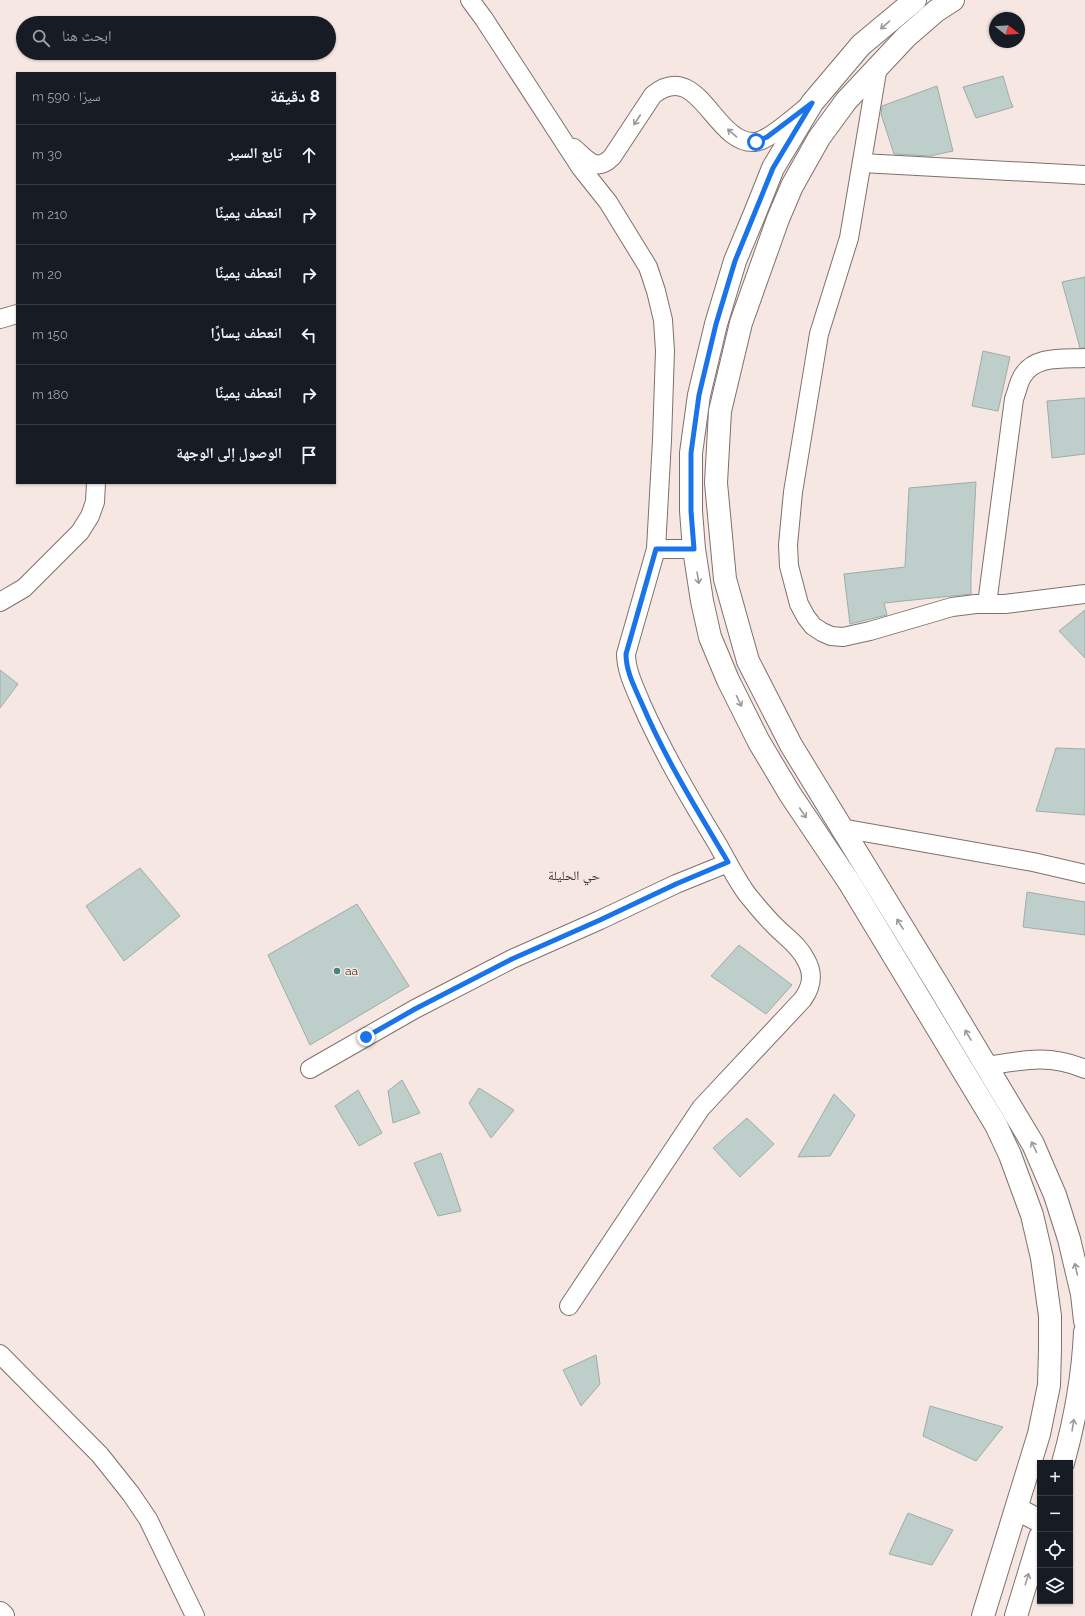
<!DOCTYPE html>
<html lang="ar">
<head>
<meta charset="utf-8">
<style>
  body { margin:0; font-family:Raleway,"Noto Naskh Arabic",sans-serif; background:#20242c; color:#f1f3f6; direction:rtl }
  .controls { position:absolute; right:12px; bottom:12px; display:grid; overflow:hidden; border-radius:0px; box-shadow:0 1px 3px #0004 }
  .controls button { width:36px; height:36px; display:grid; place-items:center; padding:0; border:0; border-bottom:1px solid #363941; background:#171b24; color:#f1f3f6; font:20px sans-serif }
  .compass { position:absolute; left:989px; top:12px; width:36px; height:36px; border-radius:50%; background:#171b24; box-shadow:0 1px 3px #0004; rotate:107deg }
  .stop { position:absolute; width:12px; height:12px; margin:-9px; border:3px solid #1a73e8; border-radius:50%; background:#fff }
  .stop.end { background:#1a73e8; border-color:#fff; box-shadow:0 1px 4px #0008 }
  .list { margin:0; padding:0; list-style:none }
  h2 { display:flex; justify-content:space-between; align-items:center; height:52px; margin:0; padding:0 16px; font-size:17px }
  h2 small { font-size:13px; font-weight:400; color:#9ea1a6 }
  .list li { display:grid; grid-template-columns:26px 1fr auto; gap:12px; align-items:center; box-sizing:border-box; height:60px; padding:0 16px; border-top:1px solid #363941 }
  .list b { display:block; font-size:15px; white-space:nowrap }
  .list em { font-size:13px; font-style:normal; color:#9ea1a6 }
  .icon { flex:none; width:22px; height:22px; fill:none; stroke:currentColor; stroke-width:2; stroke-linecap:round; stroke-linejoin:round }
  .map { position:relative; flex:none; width:1085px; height:1616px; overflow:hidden; direction:ltr }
  .search { position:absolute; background:#171b24; box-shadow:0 1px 3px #0004; left:16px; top:16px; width:320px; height:44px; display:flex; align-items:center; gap:10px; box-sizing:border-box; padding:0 14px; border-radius:22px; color:#9ea1a6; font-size:15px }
  .panel { position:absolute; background:#171b24; box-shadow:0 1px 3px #0004; left:16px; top:72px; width:320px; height:412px; border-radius:0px; direction:rtl }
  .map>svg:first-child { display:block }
  .building { fill:#bececa; stroke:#9dada9 }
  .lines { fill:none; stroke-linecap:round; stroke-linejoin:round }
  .minor-casing { stroke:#7e716c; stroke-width:20 }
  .major-casing { stroke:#7e716c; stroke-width:24 }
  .minor { stroke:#fff; stroke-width:18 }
  .major { stroke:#fff; stroke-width:22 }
  .oneway { stroke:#9b9898 }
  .route { stroke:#1a73e8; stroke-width:5 }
  .poi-dot { fill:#43867a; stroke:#f7e7e3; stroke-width:1.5 }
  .labels { text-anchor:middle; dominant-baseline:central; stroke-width:3; stroke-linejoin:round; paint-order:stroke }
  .poi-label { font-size:12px; fill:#373130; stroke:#f7e7e3; text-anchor:start }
  .neighbourhood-label { font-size:13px; fill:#373130; stroke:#f7e7e3 }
</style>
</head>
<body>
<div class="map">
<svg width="1085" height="1616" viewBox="0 0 1085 1616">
  <rect width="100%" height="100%" fill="#f7e7e3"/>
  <!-- building -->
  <g class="building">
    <polygon points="1003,76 1010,100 1013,107 976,118 963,87"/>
    <polygon points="937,86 953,151 930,156 894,154 881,114 882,106"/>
    <polygon points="1085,277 1085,348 1080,348 1062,282"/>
    <polygon points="983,351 1010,357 998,411 972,406"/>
    <polygon points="1085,398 1085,454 1052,458 1047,401"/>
    <polygon points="976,482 971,575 971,594 884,603 887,615 850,624 844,574 905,567 909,488"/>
    <polygon points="1085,610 1085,658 1059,631"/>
    <polygon points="0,670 18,684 0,708"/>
    <polygon points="1056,748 1085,749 1085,815 1036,811"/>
    <polygon points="140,868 180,916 124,961 86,906"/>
    <polygon points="1027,892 1085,902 1085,935 1023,927"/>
    <polygon points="357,904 409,986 310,1045 268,955"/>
    <polygon points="739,945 792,985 766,1014 711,976"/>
    <polygon points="402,1080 420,1113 393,1123 388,1091"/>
    <polygon points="479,1088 514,1110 491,1138 469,1103"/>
    <polygon points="358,1090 382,1133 359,1146 335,1106"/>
    <polygon points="834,1094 855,1115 830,1156 798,1157"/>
    <polygon points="747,1118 774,1144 740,1177 713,1148"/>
    <polygon points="441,1153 461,1211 438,1216 414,1163"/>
    <polygon points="596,1355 600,1384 581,1406 563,1370"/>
    <polygon points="930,1406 1003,1427 976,1461 923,1436"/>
    <polygon points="908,1513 953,1530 932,1565 889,1554"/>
  </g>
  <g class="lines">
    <defs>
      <g id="minor">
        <path d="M 470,0 L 484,19 L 581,168 L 608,202 L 648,267 L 656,291 L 663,320 L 665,351 L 662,440 L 656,549 L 626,654 C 626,671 635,688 641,703 C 663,753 690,799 718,845 C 727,861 736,879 747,894 C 755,904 764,915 773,924 C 784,936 799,945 806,960 C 814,974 812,986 803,999 L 701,1108 L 569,1306"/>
        <polyline points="878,66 849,238 819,334 793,492 788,545 789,566 799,604 806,617 813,626 822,632 831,636 843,637 870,631 952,607 976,604 1005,604 1085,594"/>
        <path d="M 574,148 C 587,160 596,173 612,157 L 653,95 C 699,58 714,145 755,142 C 768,141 797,115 808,106"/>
        <polyline points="862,163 1085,175"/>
        <polyline points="0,319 17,314"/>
        <polyline points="656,549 694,549"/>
        <polyline points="0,602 24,588 80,532 90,516 95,502 96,483"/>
        <path d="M 987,604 L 1014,399 C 1017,392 1018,384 1022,377 C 1034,355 1063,359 1085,358"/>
        <polyline points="841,828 1033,862 1085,874"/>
        <path d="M 987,1066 C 1024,1060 1049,1054 1085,1069"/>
        <polyline points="310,1069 415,1009 512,959 600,920 676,884 728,863"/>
        <polyline points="0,1354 100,1455 131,1494 148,1519 195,1616"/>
      </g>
      <g id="major">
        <polyline points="915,0 861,45 812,103 773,168 755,213 735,261 716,324 699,395 691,453 691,511 694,549 702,601 710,637 728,680 759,742 790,794 849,882 996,1125 1010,1155 1032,1215 1042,1258 1050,1316 1050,1348 1049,1385 1039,1434 983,1616"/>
        <polyline points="953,0 936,11 906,37 846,101 819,138 792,186 778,219 741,323 720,411 716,483 725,579 748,661 791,745 939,987 1033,1144 1055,1195 1069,1239 1082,1294 1085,1321"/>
        <path d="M 1063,1463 C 1075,1420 1083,1376 1085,1332"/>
        <polyline points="1017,1509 1040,1521"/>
        <polyline points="0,1613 3,1616"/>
        <polyline points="1016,1616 1040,1537"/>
      </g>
    </defs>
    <!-- minor casing -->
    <use href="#minor" class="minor-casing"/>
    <!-- major casing -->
    <use href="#major" class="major-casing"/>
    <!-- minor -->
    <use href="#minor" class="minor"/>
    <!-- major -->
    <use href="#major" class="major"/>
  </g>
  <!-- one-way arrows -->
  <defs><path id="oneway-shaft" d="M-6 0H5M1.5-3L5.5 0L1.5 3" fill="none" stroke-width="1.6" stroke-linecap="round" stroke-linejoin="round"/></defs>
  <g class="oneway">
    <use href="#oneway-shaft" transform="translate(885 25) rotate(139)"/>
    <use href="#oneway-shaft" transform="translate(637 120) rotate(123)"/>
    <use href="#oneway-shaft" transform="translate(732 133) rotate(-139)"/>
    <use href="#oneway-shaft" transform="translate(698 578) rotate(81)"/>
    <use href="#oneway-shaft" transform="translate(739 701) rotate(64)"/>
    <use href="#oneway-shaft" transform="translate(803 813) rotate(56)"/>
    <use href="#oneway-shaft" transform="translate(900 924) rotate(-122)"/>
    <use href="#oneway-shaft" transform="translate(968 1035) rotate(-121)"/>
    <use href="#oneway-shaft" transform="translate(1034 1147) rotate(-116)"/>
    <use href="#oneway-shaft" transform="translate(1076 1269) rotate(-103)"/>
    <use href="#oneway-shaft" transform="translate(1073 1425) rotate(-81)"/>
    <use href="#oneway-shaft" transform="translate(1027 1579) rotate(-73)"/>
  </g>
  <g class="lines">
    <!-- route -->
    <path class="route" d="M 366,1037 L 415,1009 L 512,959 L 600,920 L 676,884 L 728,862 C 697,810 666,760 642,704 C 635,688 626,672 626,654 L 656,549 L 694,549 L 691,511 L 691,453 L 699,395 L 716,324 L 735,261 L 773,168 L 812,103 L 767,137 L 756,142"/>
  </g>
  <!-- markers -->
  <circle class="poi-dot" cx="337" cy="971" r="4"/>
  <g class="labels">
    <!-- poi labels -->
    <g class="poi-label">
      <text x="345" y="971">aa</text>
    </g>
    <!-- neighbourhood labels -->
    <g class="neighbourhood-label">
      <text x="574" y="875">حي الحليلة</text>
    </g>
  </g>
</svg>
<div class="controls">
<button>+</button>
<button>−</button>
<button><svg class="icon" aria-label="locate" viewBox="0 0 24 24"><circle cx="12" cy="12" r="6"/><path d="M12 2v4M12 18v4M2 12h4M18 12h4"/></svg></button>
<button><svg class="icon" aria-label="layers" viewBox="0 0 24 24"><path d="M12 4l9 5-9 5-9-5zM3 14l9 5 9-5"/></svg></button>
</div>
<svg class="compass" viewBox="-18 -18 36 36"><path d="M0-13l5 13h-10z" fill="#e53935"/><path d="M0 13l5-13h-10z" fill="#9ea1a6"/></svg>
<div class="stop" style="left:756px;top:142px"></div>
<div class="stop end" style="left:366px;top:1037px"></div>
<div class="search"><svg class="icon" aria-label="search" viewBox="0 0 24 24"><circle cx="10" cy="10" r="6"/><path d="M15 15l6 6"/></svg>ابحث هنا</div>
<section class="panel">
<h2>8 دقيقة<small>سيرًا · 590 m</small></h2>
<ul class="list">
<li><svg class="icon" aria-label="ahead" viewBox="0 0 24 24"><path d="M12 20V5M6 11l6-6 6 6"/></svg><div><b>تابع السير</b></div><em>30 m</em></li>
<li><svg class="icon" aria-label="right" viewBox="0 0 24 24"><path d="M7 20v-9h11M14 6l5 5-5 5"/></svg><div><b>انعطف يمينًا</b></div><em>210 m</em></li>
<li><svg class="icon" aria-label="right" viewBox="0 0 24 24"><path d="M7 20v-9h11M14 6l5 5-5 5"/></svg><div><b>انعطف يمينًا</b></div><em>20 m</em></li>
<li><svg class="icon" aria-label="left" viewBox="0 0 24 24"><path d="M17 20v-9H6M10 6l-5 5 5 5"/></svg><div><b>انعطف يسارًا</b></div><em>150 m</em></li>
<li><svg class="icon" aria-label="right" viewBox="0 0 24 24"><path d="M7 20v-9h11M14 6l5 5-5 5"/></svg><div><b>انعطف يمينًا</b></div><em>180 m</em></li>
<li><svg class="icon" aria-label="arrive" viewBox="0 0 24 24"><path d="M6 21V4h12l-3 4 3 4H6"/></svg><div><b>الوصول إلى الوجهة</b></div></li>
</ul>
</section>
</div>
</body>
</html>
